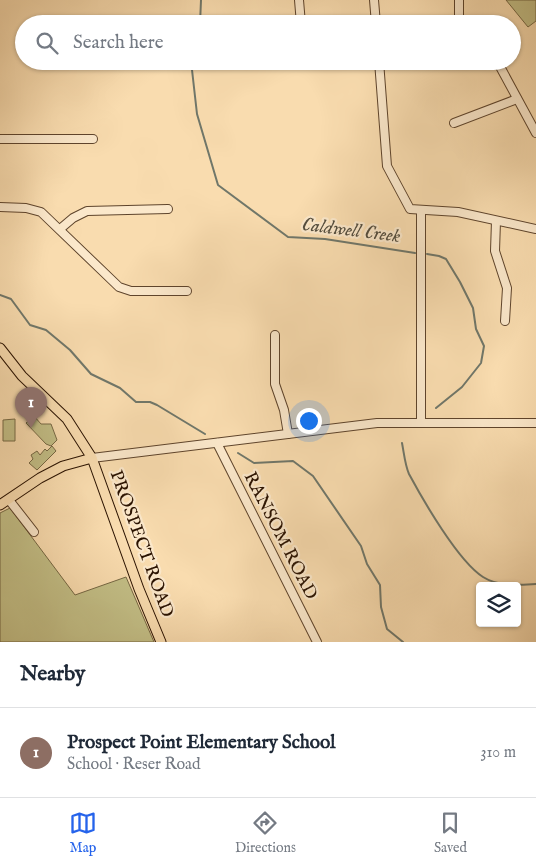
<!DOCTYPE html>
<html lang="en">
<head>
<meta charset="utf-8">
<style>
  body { margin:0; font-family:"IM FELL English",serif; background:#f2f2f3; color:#1f2937 }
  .controls { position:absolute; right:15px; bottom:15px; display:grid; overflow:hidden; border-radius:5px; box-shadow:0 1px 4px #0004 }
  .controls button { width:45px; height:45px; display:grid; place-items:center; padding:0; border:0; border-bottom:1px solid #e0e1e3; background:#fff; color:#1f2937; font:25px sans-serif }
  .you { position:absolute; left:308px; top:420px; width:18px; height:18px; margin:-12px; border:4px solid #fff; border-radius:50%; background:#1a73e8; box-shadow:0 0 0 8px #1a73e833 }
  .badge { display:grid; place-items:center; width:32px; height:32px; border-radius:50%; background:#2563eb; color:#fff; font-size:16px; font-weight:700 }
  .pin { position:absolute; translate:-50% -41px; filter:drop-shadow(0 1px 2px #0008) }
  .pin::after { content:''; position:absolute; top:26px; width:18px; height:15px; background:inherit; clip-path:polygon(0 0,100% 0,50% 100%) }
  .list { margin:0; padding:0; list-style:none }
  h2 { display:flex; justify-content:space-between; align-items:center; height:65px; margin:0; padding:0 20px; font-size:21px }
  h2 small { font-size:16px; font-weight:400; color:#747a83 }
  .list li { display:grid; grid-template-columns:32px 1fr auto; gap:15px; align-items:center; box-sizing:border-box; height:90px; padding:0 20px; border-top:1px solid #e0e1e3 }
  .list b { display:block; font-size:19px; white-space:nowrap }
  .list p { margin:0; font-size:16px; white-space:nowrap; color:#747a83 }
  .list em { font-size:16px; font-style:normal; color:#747a83 }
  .icon { flex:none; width:28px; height:28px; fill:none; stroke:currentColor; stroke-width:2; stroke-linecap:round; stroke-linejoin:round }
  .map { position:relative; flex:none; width:536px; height:642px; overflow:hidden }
  .search { position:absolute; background:#fff; box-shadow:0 1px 4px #0004; left:15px; right:15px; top:15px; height:55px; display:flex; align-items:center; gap:12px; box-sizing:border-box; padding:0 18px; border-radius:28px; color:#747a83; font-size:19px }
  .sheet { height:155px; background:#fff }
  nav { display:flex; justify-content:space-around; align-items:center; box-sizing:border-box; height:70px; border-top:1px solid #e0e1e3; background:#fff; font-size:14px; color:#747a83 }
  nav a { display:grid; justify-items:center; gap:2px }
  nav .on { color:#2563eb }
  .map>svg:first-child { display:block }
  .green { fill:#c3bf87; stroke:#766844 }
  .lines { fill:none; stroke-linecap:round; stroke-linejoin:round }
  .stream { stroke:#70776a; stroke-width:2 }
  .minor-casing { stroke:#5e442c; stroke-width:10 }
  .major-casing { stroke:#2a1200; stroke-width:11 }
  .minor { stroke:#fbe8cb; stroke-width:8 }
  .major { stroke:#f9dcaf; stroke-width:9 }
  .labels { text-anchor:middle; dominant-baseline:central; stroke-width:4.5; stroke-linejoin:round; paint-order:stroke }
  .street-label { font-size:18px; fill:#2a1200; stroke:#fbe8cb }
  .water-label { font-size:19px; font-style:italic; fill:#534d3e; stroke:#fbe8cb }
</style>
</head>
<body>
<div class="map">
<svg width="536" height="642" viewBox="0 0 536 642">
  <rect width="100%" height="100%" fill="#f9dcaf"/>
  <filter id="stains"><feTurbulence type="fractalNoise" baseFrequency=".004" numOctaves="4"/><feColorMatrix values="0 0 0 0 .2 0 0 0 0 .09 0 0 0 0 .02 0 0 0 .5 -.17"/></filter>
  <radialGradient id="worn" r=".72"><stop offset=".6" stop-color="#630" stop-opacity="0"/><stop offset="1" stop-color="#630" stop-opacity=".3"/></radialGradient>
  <!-- green -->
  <g class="green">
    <polygon points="506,0 536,0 536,21 528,27"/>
    <polygon points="34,416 41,424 51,424 57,440 51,446 46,444 26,423"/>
    <polygon points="15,419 15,441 3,441 3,420"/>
    <polygon points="52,446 56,451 37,470 29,463 33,459 31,455 37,451 40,455 45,449 47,451"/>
    <polygon points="10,508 75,595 126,577 154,642 0,642 0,513"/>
  </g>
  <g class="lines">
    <!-- stream -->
    <g class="stream">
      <polyline points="200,24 201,0"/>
      <polyline points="191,61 197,114 218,185 288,237 325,239 415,253"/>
      <polyline points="427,254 439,256 446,259 460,282 473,308 476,329 484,346 481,363 462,387 436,408"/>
      <polyline points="0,295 11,299 30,325 46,330 70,350 91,374 120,388 136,402 150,402 157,405 205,434"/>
      <path d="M 402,443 C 404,453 405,465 409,474 C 423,500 458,561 483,577 C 499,587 518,585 536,584"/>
      <polyline points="238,453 254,463 293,461 313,476 361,546 367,564 380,585 381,607 387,629 403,642"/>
    </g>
    <defs>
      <g id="minor">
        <polyline points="299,0 301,24"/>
        <polyline points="374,0 376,24"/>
        <polyline points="459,24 459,0"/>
        <polyline points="379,61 387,166 410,209 458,212 536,229"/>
        <polyline points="497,61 536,133"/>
        <polyline points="454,123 517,99"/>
        <polyline points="0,139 93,139"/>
        <polyline points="0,207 26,208 41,212 119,287 131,291 187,291"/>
        <polyline points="496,221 495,251 507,288 505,321"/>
        <polyline points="60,229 73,218 87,211 168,209"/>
        <polyline points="275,335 275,384 284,410 288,434"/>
        <polyline points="421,422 421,212"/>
        <polyline points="217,443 317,642"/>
        <polyline points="92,458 377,423 536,423"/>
        <polyline points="9,500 34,532"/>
      </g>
      <g id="major">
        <polyline points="0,348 22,376 67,419 92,458 139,589 161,642"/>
        <polyline points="0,505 40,478 63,466 92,458"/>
      </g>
    </defs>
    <!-- minor casing -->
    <use href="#minor" class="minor-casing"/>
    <!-- major casing -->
    <use href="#major" class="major-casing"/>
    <!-- minor -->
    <use href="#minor" class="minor"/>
    <!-- major -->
    <use href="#major" class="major"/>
  </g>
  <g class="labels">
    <!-- street labels -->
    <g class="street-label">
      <text transform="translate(280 536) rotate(63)">RANSOM ROAD</text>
      <text transform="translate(141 544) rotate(70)">PROSPECT ROAD</text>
    </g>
    <!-- water labels -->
    <g class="water-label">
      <text transform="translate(351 231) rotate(7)">Caldwell Creek</text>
    </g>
  </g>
  <rect width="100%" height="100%" filter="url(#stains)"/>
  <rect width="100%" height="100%" fill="url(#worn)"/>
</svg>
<div class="controls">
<button><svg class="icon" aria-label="layers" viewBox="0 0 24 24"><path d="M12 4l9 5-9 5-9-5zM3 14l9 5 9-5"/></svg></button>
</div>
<div class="you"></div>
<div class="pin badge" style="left:31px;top:428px;background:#8d6e63">1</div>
<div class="search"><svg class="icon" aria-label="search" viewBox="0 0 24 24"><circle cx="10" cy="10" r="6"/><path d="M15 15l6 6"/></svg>Search here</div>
</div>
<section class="sheet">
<h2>Nearby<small></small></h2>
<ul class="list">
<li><span class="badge" style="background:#8d6e63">1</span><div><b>Prospect Point Elementary School</b><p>School · Reser Road</p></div><em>310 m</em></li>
</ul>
</section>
<nav>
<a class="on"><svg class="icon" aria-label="map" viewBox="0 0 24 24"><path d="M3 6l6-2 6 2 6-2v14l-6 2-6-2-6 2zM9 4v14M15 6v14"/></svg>Map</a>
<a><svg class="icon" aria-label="directions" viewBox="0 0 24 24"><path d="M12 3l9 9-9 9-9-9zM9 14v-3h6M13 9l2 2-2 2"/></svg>Directions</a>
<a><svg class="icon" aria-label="saved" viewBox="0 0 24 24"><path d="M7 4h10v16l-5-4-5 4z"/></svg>Saved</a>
</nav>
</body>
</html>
